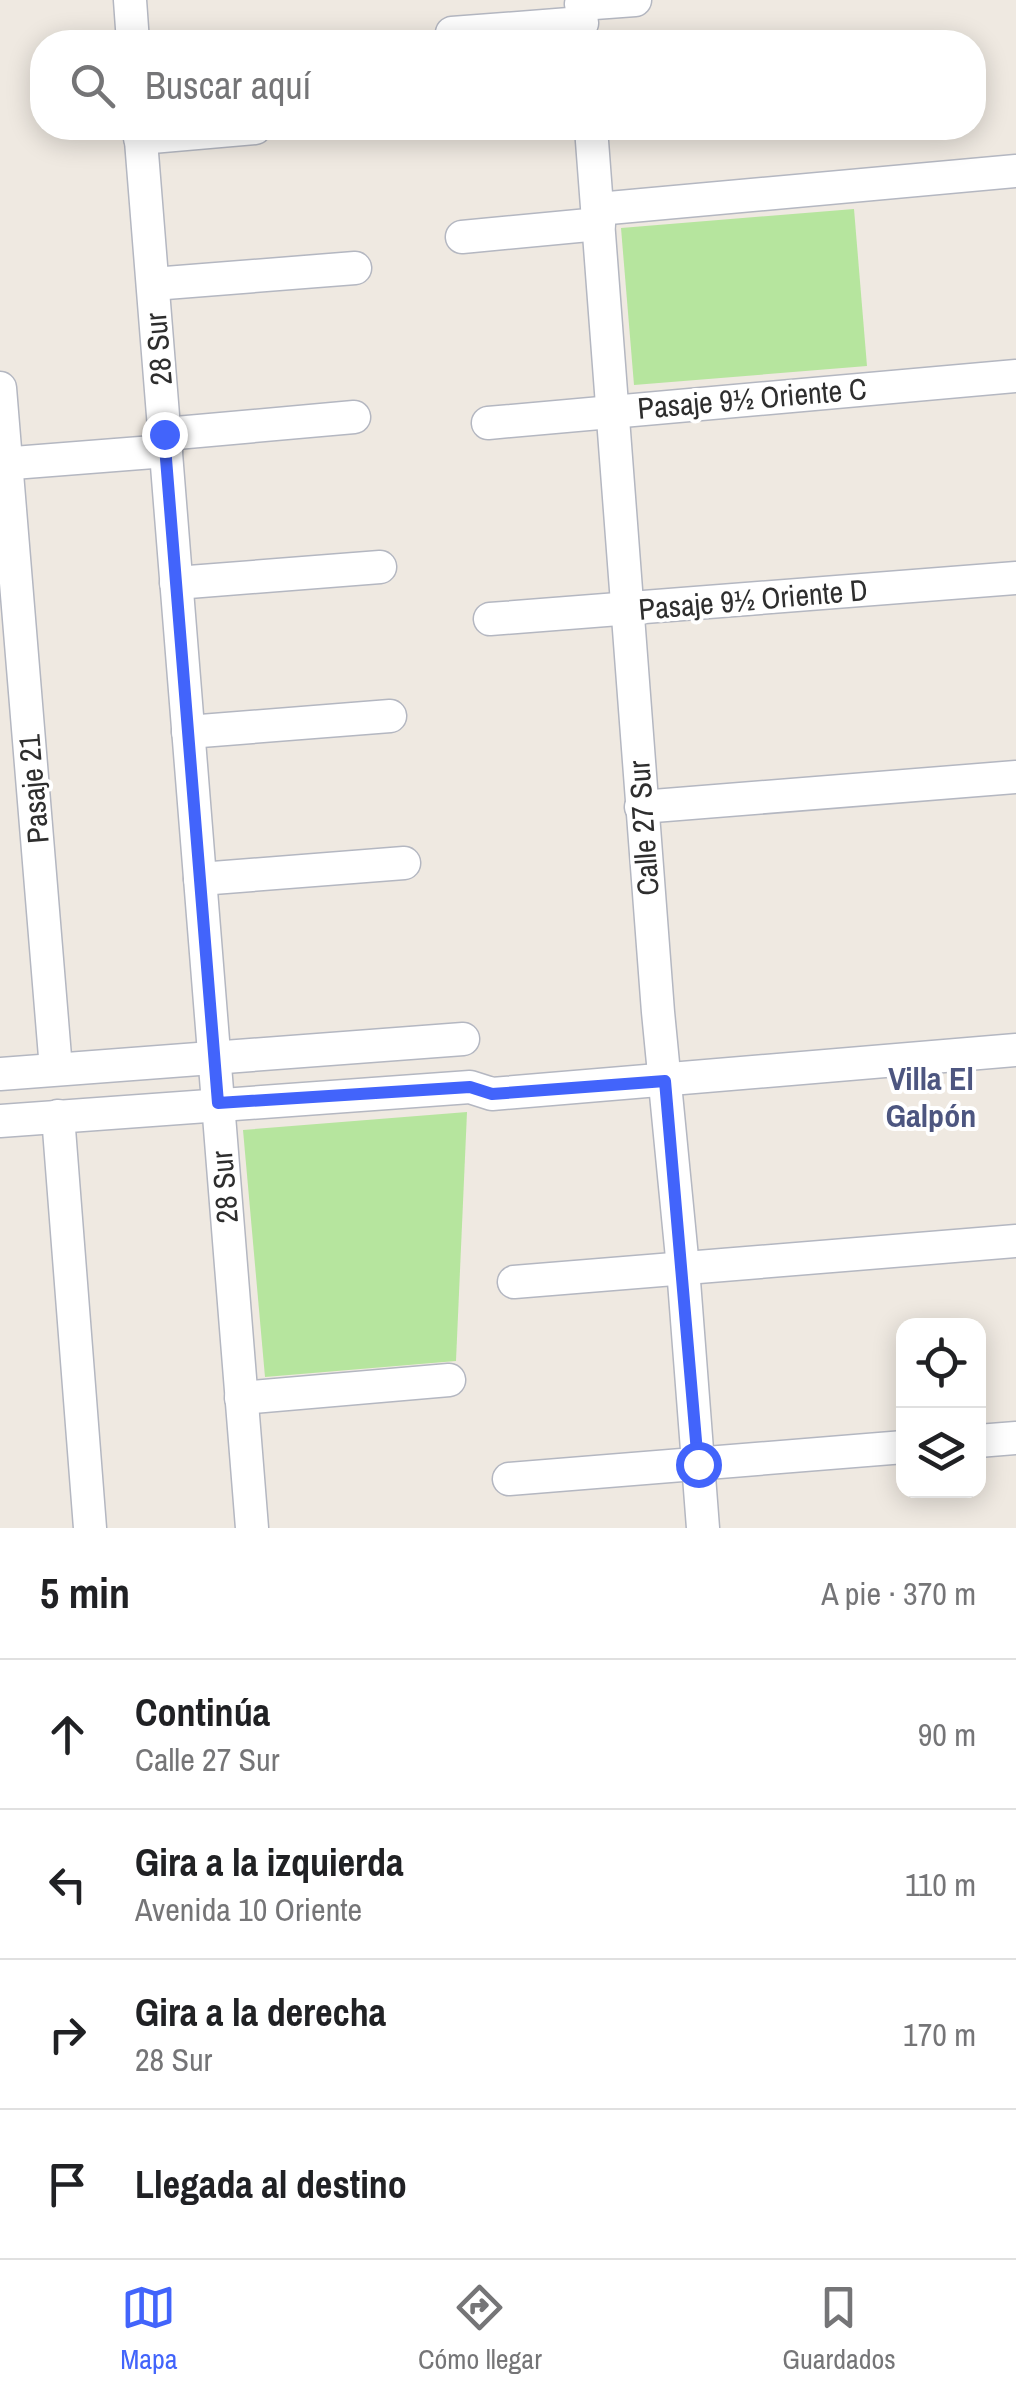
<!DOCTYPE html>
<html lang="es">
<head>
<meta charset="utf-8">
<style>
  body { margin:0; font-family:"Archivo Narrow",sans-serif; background:#f2f2f2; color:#202124 }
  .controls { position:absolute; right:30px; bottom:30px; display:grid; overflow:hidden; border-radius:20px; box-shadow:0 5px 25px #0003 }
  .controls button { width:90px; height:90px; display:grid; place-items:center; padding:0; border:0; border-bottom:2px solid #e0e0e0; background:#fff; color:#202124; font:50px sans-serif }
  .stop { position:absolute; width:30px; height:30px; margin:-22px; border:8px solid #4264fb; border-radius:50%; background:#fff }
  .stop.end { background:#4264fb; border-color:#fff; box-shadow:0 2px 10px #0008 }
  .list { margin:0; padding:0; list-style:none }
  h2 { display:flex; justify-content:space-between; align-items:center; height:130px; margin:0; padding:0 40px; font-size:42px }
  h2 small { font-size:32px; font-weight:400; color:#757577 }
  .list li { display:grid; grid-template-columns:65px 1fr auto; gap:30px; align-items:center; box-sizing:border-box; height:150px; padding:0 40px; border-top:2px solid #e0e0e0 }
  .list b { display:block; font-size:38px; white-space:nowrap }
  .list p { margin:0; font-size:32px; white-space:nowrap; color:#757577 }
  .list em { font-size:32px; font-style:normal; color:#757577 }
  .icon { flex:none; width:55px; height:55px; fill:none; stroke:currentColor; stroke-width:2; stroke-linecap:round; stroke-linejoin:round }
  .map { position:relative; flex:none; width:1016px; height:1528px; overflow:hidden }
  .search { position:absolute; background:#fff; box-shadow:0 5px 25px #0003; left:30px; right:30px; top:30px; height:110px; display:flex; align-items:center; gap:25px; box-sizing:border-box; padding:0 35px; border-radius:40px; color:#757577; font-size:38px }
  .sheet { height:730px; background:#fff }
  nav { display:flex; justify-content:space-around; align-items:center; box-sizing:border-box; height:140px; border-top:2px solid #e0e0e0; background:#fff; font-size:28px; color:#757577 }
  nav a { display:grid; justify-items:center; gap:5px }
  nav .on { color:#4264fb }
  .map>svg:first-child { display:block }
  .green { fill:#b6e59e }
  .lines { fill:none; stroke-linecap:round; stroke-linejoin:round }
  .minor-casing { stroke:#b4b7c1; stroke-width:35 }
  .minor { stroke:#fff; stroke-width:32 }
  .route { stroke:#4264fb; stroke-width:12 }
  .labels { text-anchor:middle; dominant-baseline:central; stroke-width:8; stroke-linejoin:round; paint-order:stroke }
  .street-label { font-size:30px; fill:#2e2e2e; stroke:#fff }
  .neighbourhood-label { font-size:32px; font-weight:bold; fill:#4d5680; stroke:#fff }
</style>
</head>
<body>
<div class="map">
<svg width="1016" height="1528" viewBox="0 0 1016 1528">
  <rect width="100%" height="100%" fill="#efe9e1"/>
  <!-- green -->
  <g class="green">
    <polygon points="854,209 867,366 634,385 621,228"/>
    <polygon points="467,1112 456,1361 265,1377 243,1130"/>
  </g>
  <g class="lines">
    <defs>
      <g id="minor">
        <polyline points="130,0 133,42"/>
        <polyline points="581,4 635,0"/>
        <polyline points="452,33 582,23"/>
        <polyline points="140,128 252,1528"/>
        <polyline points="591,128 658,1012 683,1268 703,1528"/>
        <polyline points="140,138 255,128"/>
        <polyline points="598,209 1016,171"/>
        <polyline points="462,237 599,224"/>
        <polyline points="153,284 355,268"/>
        <polyline points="0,388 56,1069"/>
        <polyline points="488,423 1016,376"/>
        <polyline points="165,434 354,417"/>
        <polyline points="0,464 166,451"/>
        <polyline points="176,583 380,567"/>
        <polyline points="490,619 1016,578"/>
        <polyline points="188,732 390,716"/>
        <polyline points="641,807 1016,777"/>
        <polyline points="200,879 404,863"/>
        <polyline points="0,1074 463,1039"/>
        <polyline points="58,1116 90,1528"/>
        <polyline points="0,1121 470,1087 492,1094 1016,1050"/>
        <polyline points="514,1282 1016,1241"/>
        <polyline points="241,1398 449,1380"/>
        <polyline points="978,1441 1016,1438"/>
        <polyline points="509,1479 904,1447"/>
      </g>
    </defs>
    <!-- minor casing -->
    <use href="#minor" class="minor-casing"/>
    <!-- minor -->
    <use href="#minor" class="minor"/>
  </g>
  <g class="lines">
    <!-- route -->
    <polyline class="route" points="164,434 218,1103 470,1087 492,1094 665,1081 698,1464"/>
  </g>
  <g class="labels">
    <!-- street labels -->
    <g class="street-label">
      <text transform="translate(158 349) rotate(-95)">28 Sur</text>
      <text transform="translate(752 398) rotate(-5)">Pasaje 9½ Oriente C</text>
      <text transform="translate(753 599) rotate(-5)">Pasaje 9½ Oriente D</text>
      <text transform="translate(33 789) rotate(-95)">Pasaje 21</text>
      <text transform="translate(643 828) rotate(-94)">Calle 27 Sur</text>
      <text transform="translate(224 1187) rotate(-95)">28 Sur</text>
    </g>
    <!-- neighbourhood labels -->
    <g class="neighbourhood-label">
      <text x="931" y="1078">Villa El<tspan x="931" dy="37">Galpón</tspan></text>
    </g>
  </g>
</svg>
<div class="controls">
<button><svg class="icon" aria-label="locate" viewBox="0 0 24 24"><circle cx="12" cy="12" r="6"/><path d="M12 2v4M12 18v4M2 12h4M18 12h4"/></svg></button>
<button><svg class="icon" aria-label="layers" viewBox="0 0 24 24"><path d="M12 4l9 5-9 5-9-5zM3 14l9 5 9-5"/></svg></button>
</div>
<div class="stop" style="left:698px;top:1464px"></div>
<div class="stop end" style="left:164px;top:434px"></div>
<div class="search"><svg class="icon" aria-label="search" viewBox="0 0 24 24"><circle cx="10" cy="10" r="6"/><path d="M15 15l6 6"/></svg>Buscar aquí</div>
</div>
<section class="sheet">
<h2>5 min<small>A pie · 370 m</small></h2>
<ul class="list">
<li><svg class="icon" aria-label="ahead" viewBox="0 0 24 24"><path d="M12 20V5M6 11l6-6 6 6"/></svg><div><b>Continúa</b><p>Calle 27 Sur</p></div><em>90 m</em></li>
<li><svg class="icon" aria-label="left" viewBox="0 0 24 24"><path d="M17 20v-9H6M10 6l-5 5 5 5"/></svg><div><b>Gira a la izquierda</b><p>Avenida 10 Oriente</p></div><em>110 m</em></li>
<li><svg class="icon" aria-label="right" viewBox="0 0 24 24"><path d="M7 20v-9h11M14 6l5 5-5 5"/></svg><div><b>Gira a la derecha</b><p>28 Sur</p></div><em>170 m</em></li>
<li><svg class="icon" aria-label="arrive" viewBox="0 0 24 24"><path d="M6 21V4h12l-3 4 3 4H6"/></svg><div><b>Llegada al destino</b></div></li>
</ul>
</section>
<nav>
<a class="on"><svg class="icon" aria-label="map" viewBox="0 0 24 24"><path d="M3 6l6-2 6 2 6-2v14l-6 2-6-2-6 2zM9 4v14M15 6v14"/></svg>Mapa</a>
<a><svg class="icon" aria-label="directions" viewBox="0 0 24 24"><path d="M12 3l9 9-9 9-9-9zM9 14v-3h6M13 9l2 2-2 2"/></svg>Cómo llegar</a>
<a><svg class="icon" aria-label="saved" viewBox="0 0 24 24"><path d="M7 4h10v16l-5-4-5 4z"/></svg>Guardados</a>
</nav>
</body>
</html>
